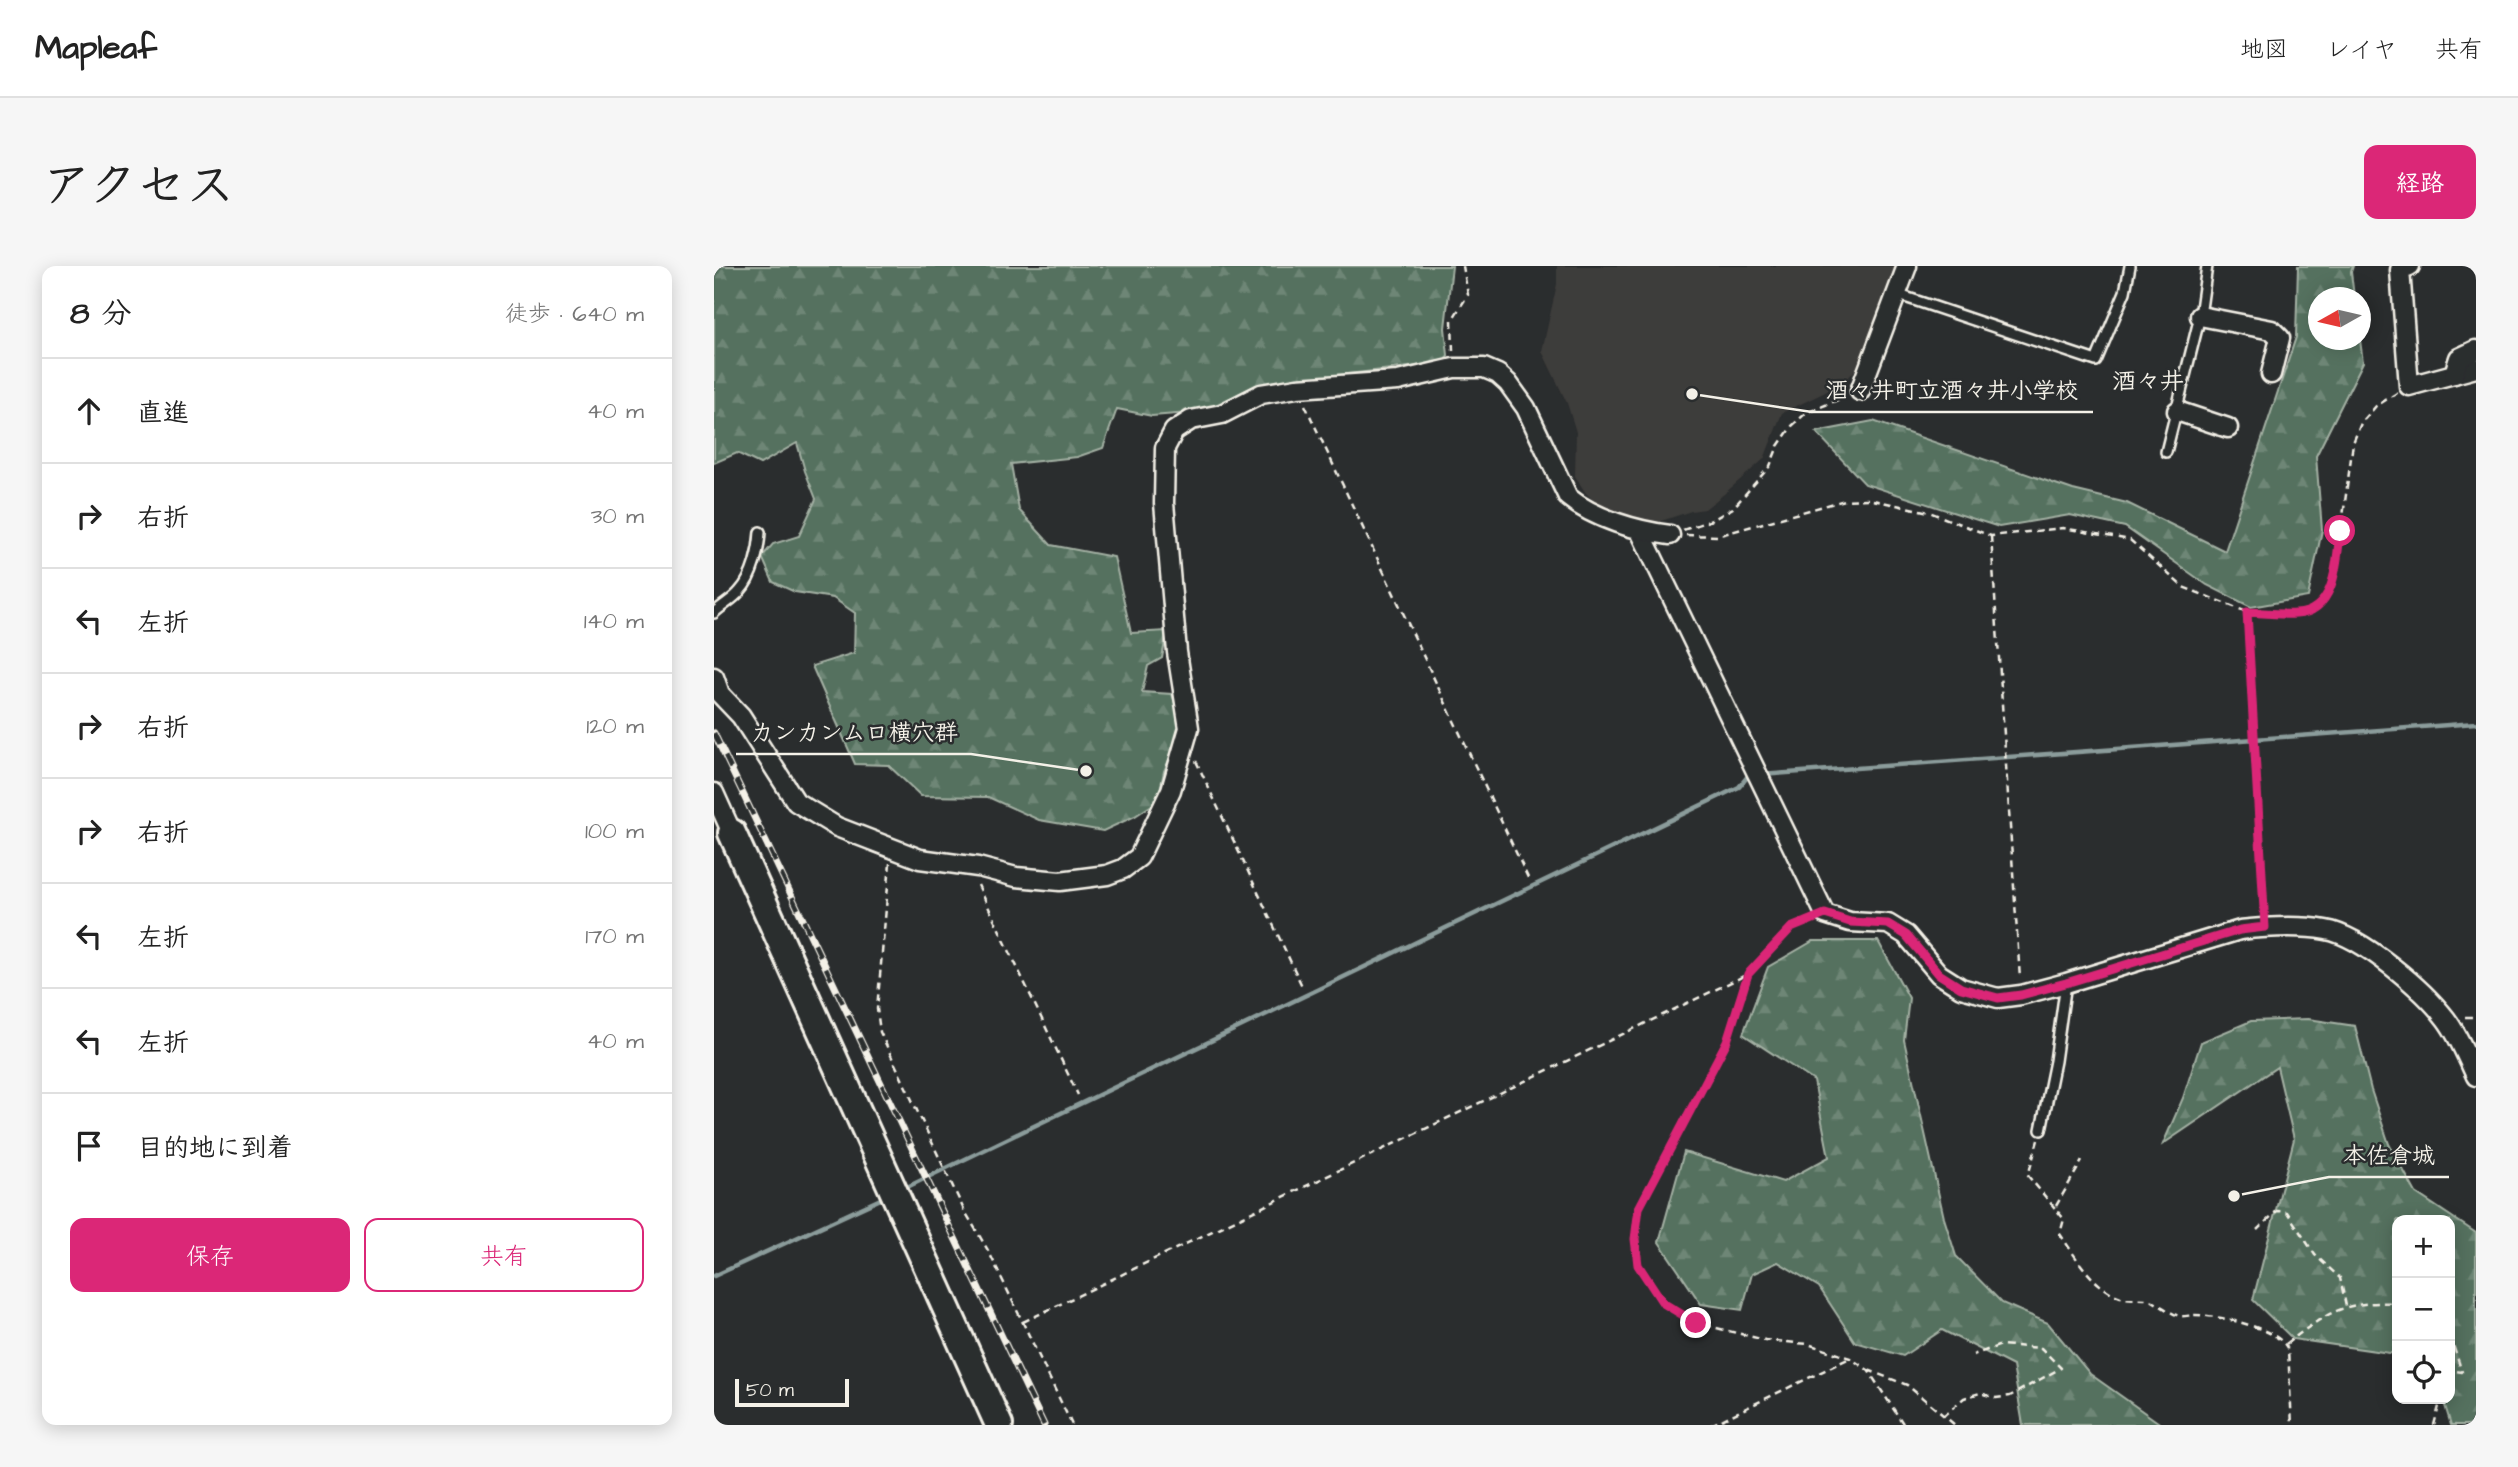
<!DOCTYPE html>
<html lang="ja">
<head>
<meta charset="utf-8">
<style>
  body { margin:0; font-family:"Architects Daughter","Klee One",sans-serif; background:#f6f6f6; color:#222 }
  .controls { position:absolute; right:21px; bottom:21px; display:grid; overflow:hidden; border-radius:14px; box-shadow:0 4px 18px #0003 }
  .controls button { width:63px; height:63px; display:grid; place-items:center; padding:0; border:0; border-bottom:2px solid #e0e0e0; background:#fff; color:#222; font:35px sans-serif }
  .compass { position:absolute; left:1594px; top:21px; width:63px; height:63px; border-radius:50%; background:#fff; box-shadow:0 4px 18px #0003; rotate:262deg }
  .scale { position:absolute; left:21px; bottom:18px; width:114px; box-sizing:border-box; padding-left:7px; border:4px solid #f4f1e8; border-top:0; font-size:19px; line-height:24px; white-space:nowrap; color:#f4f1e8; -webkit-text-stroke:5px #2a2d2e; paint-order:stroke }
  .stop { position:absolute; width:21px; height:21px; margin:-16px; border:5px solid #db2777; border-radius:50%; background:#fff }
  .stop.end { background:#db2777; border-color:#fff; box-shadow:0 2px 7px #0008 }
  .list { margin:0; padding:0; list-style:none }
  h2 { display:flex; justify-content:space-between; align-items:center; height:91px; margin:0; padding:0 28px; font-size:30px }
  h2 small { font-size:23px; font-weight:400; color:#767676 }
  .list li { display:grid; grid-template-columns:46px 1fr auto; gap:21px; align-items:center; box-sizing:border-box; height:105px; padding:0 28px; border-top:2px solid #e0e0e0 }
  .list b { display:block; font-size:26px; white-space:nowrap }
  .list em { font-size:23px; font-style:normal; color:#767676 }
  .actions { display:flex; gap:14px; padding:21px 28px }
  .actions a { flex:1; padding:16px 0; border:2px solid #db2777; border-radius:14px; text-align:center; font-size:24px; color:#db2777 }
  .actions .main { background:#db2777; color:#fff }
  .icon { flex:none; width:38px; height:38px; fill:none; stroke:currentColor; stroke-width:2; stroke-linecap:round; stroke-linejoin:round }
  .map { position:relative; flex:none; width:1762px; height:1159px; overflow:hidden; border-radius:14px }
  header { display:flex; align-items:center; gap:42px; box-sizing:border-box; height:98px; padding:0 35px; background:#fff; border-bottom:2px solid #e0e0e0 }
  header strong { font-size:33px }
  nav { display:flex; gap:38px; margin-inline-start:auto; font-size:24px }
  .intro { display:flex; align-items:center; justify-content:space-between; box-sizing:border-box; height:168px; padding:0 42px }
  h1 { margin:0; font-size:49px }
  .button { padding:18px 32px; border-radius:14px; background:#db2777; color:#fff; font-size:24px; font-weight:700 }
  main { display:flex; gap:42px; padding:0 42px }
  aside { flex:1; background:#fff; border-radius:14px; box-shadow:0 4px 18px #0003 }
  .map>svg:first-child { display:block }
  .built { fill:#3e3c3a }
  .forest { fill:url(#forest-firs); stroke:#a4b1a4; stroke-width:2 }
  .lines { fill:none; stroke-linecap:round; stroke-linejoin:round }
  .stream { stroke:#8b9c9b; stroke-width:4.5 }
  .lane-casing { stroke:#f4f1e8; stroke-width:14 }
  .street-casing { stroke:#f4f1e8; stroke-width:23 }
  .secondary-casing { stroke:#f4f1e8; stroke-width:32 }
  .path { stroke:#f4f1e8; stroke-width:2.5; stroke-dasharray:7 5; stroke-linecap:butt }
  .lane { stroke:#2a2d2e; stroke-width:9 }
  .street { stroke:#2a2d2e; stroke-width:18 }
  .secondary { stroke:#2a2d2e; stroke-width:26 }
  .rail-casing { stroke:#f4f1e8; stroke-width:7 }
  .rail { stroke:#2a2d2e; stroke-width:4.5; stroke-dasharray:13; stroke-linecap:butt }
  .route { stroke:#db2777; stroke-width:9 }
  .labels { text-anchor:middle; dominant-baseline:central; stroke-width:5; stroke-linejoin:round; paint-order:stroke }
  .quarter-label { font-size:24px; font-weight:bold; fill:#f4f1e8; stroke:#2a2d2e }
  .leader { fill:none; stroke:#f4f1e8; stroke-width:2.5 }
  .callout-dot { fill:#f4f1e8; stroke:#2a2d2e; stroke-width:2.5 }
  .callout-label { font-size:23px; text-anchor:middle; font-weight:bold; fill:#f4f1e8; stroke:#2a2d2e; stroke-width:5; stroke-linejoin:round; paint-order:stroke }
</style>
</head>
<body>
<header>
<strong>Mapleaf</strong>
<nav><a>地図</a><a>レイヤ</a><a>共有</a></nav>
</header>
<div class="intro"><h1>アクセス</h1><a class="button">経路</a></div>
<main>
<aside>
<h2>8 分<small>徒歩 · 640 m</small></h2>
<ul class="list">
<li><svg class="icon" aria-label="ahead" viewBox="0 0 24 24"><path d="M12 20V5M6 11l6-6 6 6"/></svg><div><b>直進</b></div><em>40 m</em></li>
<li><svg class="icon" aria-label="right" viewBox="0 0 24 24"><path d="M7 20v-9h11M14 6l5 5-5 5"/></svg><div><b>右折</b></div><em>30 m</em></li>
<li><svg class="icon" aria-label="left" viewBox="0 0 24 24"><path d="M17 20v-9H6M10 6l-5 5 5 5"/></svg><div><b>左折</b></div><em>140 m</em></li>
<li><svg class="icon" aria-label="right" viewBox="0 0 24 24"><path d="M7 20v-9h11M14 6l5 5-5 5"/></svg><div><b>右折</b></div><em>120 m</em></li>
<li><svg class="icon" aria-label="right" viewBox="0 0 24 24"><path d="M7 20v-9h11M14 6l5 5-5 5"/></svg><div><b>右折</b></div><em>100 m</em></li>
<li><svg class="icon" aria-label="left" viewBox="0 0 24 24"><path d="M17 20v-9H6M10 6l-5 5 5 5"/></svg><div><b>左折</b></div><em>170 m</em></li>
<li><svg class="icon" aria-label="left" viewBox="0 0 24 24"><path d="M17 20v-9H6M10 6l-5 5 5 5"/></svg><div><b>左折</b></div><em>40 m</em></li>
<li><svg class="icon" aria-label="arrive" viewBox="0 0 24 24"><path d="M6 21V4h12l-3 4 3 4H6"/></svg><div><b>目的地に到着</b></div></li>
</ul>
<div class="actions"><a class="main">保存</a><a>共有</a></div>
</aside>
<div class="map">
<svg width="1762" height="1159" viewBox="0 0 1762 1159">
  <defs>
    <pattern id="forest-firs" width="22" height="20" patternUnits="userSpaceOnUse" patternTransform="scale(1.75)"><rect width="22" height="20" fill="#55715f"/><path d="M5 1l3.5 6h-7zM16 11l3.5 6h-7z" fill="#6e8676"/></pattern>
  </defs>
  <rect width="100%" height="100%" fill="#2a2d2e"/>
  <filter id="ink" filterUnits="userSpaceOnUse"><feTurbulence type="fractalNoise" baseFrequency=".0143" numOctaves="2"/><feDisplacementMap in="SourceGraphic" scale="14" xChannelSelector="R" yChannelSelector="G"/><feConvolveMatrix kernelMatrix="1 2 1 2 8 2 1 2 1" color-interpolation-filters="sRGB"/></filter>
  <g filter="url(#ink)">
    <!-- built -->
    <polygon class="built" points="843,0 1182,0 1150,95 1128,118 1068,147 1050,193 1010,228 991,243 977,245 944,256 920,256 886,241 871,226 861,210 862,166 853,137 828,85 843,18"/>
    <!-- forest -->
    <g class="forest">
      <polygon points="0,0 738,0 731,62 734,89 730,97 545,118 487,146 438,150 403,143 389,182 363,191 297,198 305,244 337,279 400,291 417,367 453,365 448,392 434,400 428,426 458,428 466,452 465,472 450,505 444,535 421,550 389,565 325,554 274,531 207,530 174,499 141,498 98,400 140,387 141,347 119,332 81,326 59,316 48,291 59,278 85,270 102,233 91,205 83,177 46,198 23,187 0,197"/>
      <polygon points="1584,0 1639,0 1637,6 1640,31 1604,32 1604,74 1646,74 1649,96 1602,190 1608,264 1594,331 1537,341 1493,319 1411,261 1356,249 1285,261 1151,218 1102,166 1159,155 1359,224 1413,237 1511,285 1582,71"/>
      <polygon points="1099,675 1164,675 1195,732 1190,774 1230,952 1242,990 1288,1037 1334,1057 1376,1108 1448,1159 1309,1159 1299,1100 1228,1064 1189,1090 1141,1076 1105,1021 1064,996 1038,1008 1028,1044 987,1038 945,976 970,886 1069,916 1115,891 1100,815 1029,768 1054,701"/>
      <polygon points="1594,753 1641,760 1657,824 1675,878 1702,927 1762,967 1762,1159 1737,1159 1729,1133 1736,1133 1736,954 1683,954 1683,1088 1579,1073 1539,1034 1580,873 1563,801 1449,878 1469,832 1487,776 1537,755"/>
    </g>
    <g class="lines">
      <!-- stream -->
      <g class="stream">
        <polyline points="1047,509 1762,457"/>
        <polyline points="189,923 1025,521 1034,510 1039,509"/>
        <polyline points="0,1010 171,931"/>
      </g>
      <defs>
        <g id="lane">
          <polyline points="1182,28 1382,95 1411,26 1416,0"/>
          <polyline points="1452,186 1486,50 1493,0"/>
          <path d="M 0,347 C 8,339 19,334 26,325 C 39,311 45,284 46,266"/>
          <polyline points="1327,864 1341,795 1352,717"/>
        </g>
        <g id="street">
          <polyline points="1696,0 1686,4 1695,120 1762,102"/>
          <polyline points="1486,50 1558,64 1566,72 1557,108"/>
          <polyline points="1740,108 1745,92 1762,84"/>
          <polyline points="1146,125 1193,0"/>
          <polyline points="1463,145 1514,162"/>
          <path d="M 926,265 L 1111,648 L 1136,656 L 1174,658 L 1192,669 L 1225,708 L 1247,722 L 1284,732 L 1307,729 L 1352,717 L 1526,664 C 1554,661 1585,659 1612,664 C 1648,670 1711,725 1732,753 C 1745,770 1753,791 1762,810"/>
          <path d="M 0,411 L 6,428 L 27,450 L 82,536 L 123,561 L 206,593 L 264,601 L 302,611 L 346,615 L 393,609 L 409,603 L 425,591 L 457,524 L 475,462 L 463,386 L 450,237 L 451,182 L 460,165 L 477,154 L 508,148 L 547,128 L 583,122 L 684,115 L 740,102 L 770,102 L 784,108 L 794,117 L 812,142 L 854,231 C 880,253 924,265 956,269"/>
          <polyline points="0,527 18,567"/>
        </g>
        <polyline id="secondary" points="18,567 285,1159"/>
      </defs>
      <!-- lane casing -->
      <use href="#lane" class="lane-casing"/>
      <!-- street casing -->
      <use href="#street" class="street-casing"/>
      <!-- secondary casing -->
      <use href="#secondary" class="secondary-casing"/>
      <!-- path -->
      <g class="path">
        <polyline points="739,85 738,54 754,29 749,0"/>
        <polyline points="591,139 815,614"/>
        <polyline points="969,264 998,254 1019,242 1056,200 1064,180 1078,160 1092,147 1131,131"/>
        <polyline points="972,269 1003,270 1131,234 1154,233 1215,246 1277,270 1349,262 1416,274 1469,321 1533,346 1584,348 1598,345 1614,329 1622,302 1639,177 1647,157 1662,140 1683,127"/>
        <polyline points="1277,270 1306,713"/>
        <polyline points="1533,346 1550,647"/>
        <polyline points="482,495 588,720"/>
        <polyline points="176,597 163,743 166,766 249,942 275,986 358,1159"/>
        <polyline points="264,619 364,829"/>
        <polyline points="1095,655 1077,662 1034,708 1013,775 925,942 921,973 924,999 949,1037 982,1057 1051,1074 1094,1078 1136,1092 1154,1104 1190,1159"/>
        <polyline points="1751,751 1762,751"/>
        <path d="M 1324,874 L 1314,910 L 1350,953 L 1346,968 C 1362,991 1376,1018 1404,1030 C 1415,1035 1426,1031 1436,1034 C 1446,1038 1455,1047 1465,1050 C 1470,1051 1476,1049 1481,1049 C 1502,1049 1567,1062 1574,1084 L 1578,1159"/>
        <polyline points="1342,940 1368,895"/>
        <polyline points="1543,964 1563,945 1573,946 1601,989 1626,1012 1632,1040"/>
        <polyline points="309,1056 1034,708"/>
        <polyline points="1736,1070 1748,1106 1736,1104"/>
        <path d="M 1572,1078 C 1614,1046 1629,1035 1683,1037"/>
        <polyline points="1154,1104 1193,1119 1241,1159"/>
        <polyline points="1229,1150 1250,1132 1266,1127 1282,1132 1296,1130 1347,1102 1327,1082 1287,1079 1259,1089"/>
        <polyline points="997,1159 1136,1092"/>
        <polyline points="1720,1159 1727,1133"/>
      </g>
      <!-- lane -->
      <use href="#lane" class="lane"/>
      <!-- street -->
      <use href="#street" class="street"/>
      <!-- secondary -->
      <use href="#secondary" class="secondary"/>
      <defs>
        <polyline id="rail" points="0,467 330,1159"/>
      </defs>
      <!-- rail casing -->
      <use href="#rail" class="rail-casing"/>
      <!-- rail -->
      <use href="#rail" class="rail"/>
    </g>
  </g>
  <g class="lines" filter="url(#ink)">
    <!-- route -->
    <path class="route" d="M 982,1057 L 949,1037 L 924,999 L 921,973 L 925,942 L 1013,775 L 1034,708 L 1077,662 L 1111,648 L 1136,656 L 1174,658 L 1192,669 L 1225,708 L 1247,722 L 1284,732 L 1307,729 L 1352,717 L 1526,664 L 1551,661 L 1533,346 C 1549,347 1566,349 1582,348 C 1622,346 1623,295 1626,265"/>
  </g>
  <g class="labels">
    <!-- quarter labels -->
    <g class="quarter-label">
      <text x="1434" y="116">酒々井</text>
    </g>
  </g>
  <!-- callouts -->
  <path class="leader" d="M978 128L1098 146H1379M372 505L257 488H22M1520 930L1615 911H1735"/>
  <g class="callout-dot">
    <circle cx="978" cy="128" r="7"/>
    <circle cx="372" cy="505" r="7"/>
    <circle cx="1520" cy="930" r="7"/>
  </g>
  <g class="callout-label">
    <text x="1238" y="132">酒々井町立酒々井小学校</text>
    <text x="140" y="474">カンカンムロ横穴群</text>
    <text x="1675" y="897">本佐倉城</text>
  </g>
</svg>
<div class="controls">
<button>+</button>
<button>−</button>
<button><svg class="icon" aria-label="locate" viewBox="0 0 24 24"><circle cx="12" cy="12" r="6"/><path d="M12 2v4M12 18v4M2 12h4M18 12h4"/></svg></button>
</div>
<svg class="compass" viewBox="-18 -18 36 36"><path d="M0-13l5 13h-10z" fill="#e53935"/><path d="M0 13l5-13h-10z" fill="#767676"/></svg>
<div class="scale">50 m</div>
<div class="stop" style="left:1626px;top:265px"></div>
<div class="stop end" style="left:982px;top:1057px"></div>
</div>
</main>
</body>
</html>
